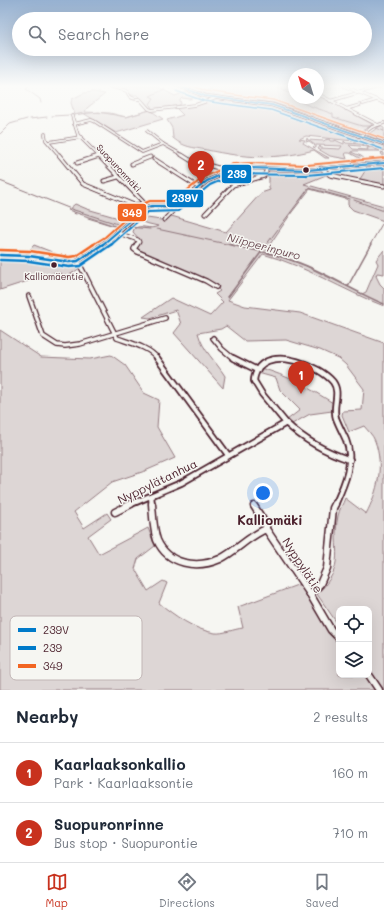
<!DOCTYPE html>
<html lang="en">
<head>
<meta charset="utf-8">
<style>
  body { margin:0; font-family:Mali,sans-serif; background:#f6f6f7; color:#1f2937 }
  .controls { position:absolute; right:12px; bottom:12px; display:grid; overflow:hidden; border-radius:8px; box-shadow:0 4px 16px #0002 }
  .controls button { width:36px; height:36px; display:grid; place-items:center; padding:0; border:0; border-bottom:1px solid #e0e1e3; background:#fff; color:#1f2937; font:20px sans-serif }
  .compass { position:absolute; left:288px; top:68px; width:36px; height:36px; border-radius:50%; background:#fff; box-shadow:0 4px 16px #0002; rotate:322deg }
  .you { position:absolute; left:263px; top:493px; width:14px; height:14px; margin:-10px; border:3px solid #fff; border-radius:50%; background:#1a73e8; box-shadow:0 0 0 6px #1a73e833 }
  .badge { display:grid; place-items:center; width:26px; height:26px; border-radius:50%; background:#c8321e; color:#fff; font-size:13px; font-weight:700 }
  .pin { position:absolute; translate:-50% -33px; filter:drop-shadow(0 1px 2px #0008) }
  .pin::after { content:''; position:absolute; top:21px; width:14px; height:12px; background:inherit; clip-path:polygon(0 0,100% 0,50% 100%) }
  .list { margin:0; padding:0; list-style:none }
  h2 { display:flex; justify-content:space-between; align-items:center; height:52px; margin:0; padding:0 16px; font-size:17px }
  h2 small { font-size:13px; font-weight:400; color:#747a83 }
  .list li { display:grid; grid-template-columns:26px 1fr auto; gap:12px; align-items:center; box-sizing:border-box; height:60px; padding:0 16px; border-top:1px solid #e0e1e3 }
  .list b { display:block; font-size:15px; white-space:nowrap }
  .list p { margin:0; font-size:13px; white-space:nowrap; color:#747a83 }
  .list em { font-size:13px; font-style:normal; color:#747a83 }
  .icon { flex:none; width:22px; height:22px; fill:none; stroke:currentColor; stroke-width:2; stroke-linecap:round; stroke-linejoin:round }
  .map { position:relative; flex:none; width:384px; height:690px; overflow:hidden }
  .search { position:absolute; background:#fff; box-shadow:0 4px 16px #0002; left:12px; right:12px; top:12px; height:44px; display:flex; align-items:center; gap:10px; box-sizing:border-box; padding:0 14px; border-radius:22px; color:#747a83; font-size:15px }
  .sheet { height:172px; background:#fff }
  nav { display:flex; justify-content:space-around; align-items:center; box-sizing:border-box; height:56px; border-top:1px solid #e0e1e3; background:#fff; font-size:11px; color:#747a83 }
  nav a { display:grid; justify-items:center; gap:2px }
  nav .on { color:#c8321e }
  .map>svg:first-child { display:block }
  .built { fill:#e9e6e3 }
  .green { fill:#ddd6d5; stroke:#947a80 }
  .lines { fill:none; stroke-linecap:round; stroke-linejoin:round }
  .stream-far1 { stroke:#8e747a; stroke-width:1 }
  .stream { stroke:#8e747a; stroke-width:1.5 }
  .street-far4-casing { stroke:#4a1f2b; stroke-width:3.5 }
  .street-far3-casing { stroke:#4a1f2b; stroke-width:5 }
  .street-far2-casing { stroke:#4a1f2b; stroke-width:6 }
  .street-far1-casing { stroke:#4a1f2b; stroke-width:8 }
  .street-casing { stroke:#4a1f2b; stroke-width:9 }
  .secondary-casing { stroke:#4a1f2b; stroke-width:2.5 }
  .street-far4 { stroke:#f6f6f2; stroke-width:2 }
  .street-far3 { stroke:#f6f6f2; stroke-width:3 }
  .street-far2 { stroke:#f6f6f2; stroke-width:3.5 }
  .street-far1 { stroke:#f6f6f2; stroke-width:4.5 }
  .street { stroke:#f6f6f2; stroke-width:6 }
  .secondary { fill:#f6f6f2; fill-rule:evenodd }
  .bus-1-far2-casing { stroke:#f6f6f2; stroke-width:3 }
  .bus-1-far1-casing { stroke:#f6f6f2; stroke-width:4 }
  .bus-1-casing { stroke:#f6f6f2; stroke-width:5 }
  .bus-2-far2-casing { stroke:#f6f6f2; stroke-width:3 }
  .bus-2-far1-casing { stroke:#f6f6f2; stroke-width:4 }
  .bus-2-casing { stroke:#f6f6f2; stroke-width:5 }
  .bus-3-far2-casing { stroke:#f6f6f2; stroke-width:3 }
  .bus-3-far1-casing { stroke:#f6f6f2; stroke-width:4 }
  .bus-3-casing { stroke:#f6f6f2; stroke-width:5 }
  .bus-1-far2 { stroke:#007ac9; stroke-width:1.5 }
  .bus-1-far1 { stroke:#007ac9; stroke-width:2 }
  .bus-1 { stroke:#007ac9; stroke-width:2.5 }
  .bus-2-far2 { stroke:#007ac9; stroke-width:1.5 }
  .bus-2-far1 { stroke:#007ac9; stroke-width:2 }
  .bus-2 { stroke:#007ac9; stroke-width:2.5 }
  .bus-3-far2 { stroke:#f26522; stroke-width:1.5 }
  .bus-3-far1 { stroke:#f26522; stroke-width:2 }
  .bus-3 { stroke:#f26522; stroke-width:2.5 }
  .bus-dot { fill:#4a1f2b; stroke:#f6f6f2; stroke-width:1.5 }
  .labels { text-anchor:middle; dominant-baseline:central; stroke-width:3; stroke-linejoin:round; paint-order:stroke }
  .far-street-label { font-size:9px; fill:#4a1f2b; stroke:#f6f6f2 }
  .bus-label { font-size:9px; fill:#4a1f2b; stroke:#f6f6f2 }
  .water-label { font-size:11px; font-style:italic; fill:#6c4a52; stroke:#f6f6f2 }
  .near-street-label { font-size:12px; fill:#4a1f2b; stroke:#f6f6f2 }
  .near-neighbourhood-label { font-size:13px; font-weight:bold; fill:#4a1f2b; stroke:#f6f6f2 }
  .key { fill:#f6f6f2; stroke:#c2b6b6; stroke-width:1 }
  .key-label { font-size:11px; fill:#4a1f2b }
  .line-badge { stroke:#f6f6f2; stroke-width:1.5 }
  .badge-label { font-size:11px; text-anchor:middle; font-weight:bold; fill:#fff }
</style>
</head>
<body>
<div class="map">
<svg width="384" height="690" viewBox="0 0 384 690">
  <rect width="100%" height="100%" fill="#f6f6f2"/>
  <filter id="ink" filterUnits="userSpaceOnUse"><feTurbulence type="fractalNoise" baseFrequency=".025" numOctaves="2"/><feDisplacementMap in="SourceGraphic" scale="8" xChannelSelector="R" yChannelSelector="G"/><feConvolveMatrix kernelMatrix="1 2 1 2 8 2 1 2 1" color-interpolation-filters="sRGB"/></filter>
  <g filter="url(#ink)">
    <!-- built -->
    <polygon class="built" points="361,167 366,168 359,180 339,175 334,169"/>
    <!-- green -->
    <g class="green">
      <polygon points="112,86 156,86 175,96 189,91 204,96 190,99 182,98 180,100 181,104 177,106 151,109 137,95 130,95 128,91"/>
      <polygon points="208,86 294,86 294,98 318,98 318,95 372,124 372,125 359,133 321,118 273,103 213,96 198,92 212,89"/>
      <polygon points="93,92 105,94 87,108 85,112 110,113 126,117 150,110 163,119 116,133 83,113 75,115 71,103 72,99 84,93"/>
      <path d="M 216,98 L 267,105 L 384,145 L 384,151 L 363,142 L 306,136 L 299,139 L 305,140 L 303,143 L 329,158 L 325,158 L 314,150 C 276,160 244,158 207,150 C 192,147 185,148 173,138 L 172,128 L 167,120 L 183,115 L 176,108 L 196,105 Z"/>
      <polygon points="380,126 384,128 384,142 367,135"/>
      <path d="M 307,138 L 308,140 L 324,141 L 325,140 L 329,139 L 330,141 L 335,141 L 335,140 L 344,144 L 344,141 L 346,143 C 358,144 360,143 369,147 L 349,145 L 353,149 L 368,150 L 367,148 L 371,147 L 380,151 C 371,151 363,151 353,151 L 351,152 L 361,156 L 365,159 L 381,159 L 381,157 L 383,158 L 381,152 L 384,153 L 384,161 L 353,164 L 352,163 L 358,162 L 351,162 L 361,159 L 350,153 L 345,153 L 347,159 L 330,156 L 318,149 L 320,146 L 321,148 L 340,149 L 342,146 L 316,145 L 316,148 L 313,147 L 315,145 L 309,141 L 306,142 Z"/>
      <polygon points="384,164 384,185 360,179 367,168 365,166"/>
      <path d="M 268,171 L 321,171 L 326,175 L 304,184 L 384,206 L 384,221 L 353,210 L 348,205 L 348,200 L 346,199 L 310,189 L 292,212 L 266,250 L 268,252 L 306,266 L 362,294 L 366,292 L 378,264 L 376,260 L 384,250 L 384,274 L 377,273 L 376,276 L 380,284 L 384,288 L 384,306 C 342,290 306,266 263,254 L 228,300 L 245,306 L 300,313 L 384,343 L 384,690 L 369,669 L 369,609 L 339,609 L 339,626 L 317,594 C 348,564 331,551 338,516 C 339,510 343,504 345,498 L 366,514 C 378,491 384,466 375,441 C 373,435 367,430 364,426 L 349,432 L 342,415 L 343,411 L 362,410 L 364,389 L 346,365 L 338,358 L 320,350 L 286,340 L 245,341 L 226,326 L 221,329 L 198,333 C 203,351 215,360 225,376 L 223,388 L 174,333 L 181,324 L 176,310 L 150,318 L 143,317 L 171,298 L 210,316 L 223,302 L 215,294 L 220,291 L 218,289 L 219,287 L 218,285 L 137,249 L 136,247 L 140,240 L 133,232 L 134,229 C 141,223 150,231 158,226 L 145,223 L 137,219 L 141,214 L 147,218 L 161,220 L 168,215 L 226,232 L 261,193 L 270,190 L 269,187 L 269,177 L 266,176 Z"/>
      <polygon points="75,204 87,209 129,221 111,237 82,258 77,260 26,254 34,245 70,259 114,232 118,227 68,210"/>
      <polygon points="0,259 29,260 68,265 78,264 80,268 68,276 56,272 0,290"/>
      <path d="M 0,330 L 41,357 L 90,359 L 111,355 L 125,365 L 144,393 L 159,400 L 157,427 L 175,458 L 145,471 L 112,482 L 74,512 L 84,528 L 107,513 L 111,519 L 88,536 L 99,554 L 148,528 L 155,546 L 138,559 L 135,569 L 148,591 L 163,581 L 167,583 L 159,603 C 174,615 194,630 215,633 C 223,634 234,629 243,628 L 238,607 L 300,584 L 330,634 L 339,641 L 339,675 L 365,675 L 376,690 L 0,690 Z"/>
      <path d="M 260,368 C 287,375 309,388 333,403 L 332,411 L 310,414 L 292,424 L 287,420 L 300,410 L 280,390 L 276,378 L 258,373 Z"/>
    </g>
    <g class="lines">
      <!-- stream-far1 -->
      <g class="stream-far1">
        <polyline points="30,86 26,89 40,99 41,103"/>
        <polyline points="278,86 278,88 289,90 284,91 285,92 294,94"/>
        <path d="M 297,98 L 296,100 C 308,106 320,109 333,114 L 333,117 L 362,126 L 372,126"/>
        <polyline points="152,109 150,104 154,98 150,96 165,89"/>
        <polyline points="72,115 99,112 126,117 150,110"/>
        <polyline points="52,116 70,115"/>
        <polyline points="30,119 47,117"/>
        <polyline points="376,128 384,131"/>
        <polyline points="0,134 10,124 27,119"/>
        <polyline points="0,181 71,209 124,226"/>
        <polyline points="354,200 384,211"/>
        <polyline points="73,213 76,214"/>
        <polyline points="88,218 121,228"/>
        <polyline points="129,227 150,229"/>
        <polyline points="157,229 231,245"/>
        <polyline points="266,245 309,188 350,199"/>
        <polyline points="370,245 382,224"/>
      </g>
      <!-- stream -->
      <g class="stream">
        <path d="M 227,244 C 254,250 281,255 307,266 C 333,277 357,293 384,304"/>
        <polyline points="348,286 371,244"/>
        <polyline points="228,297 262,251"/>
      </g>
      <defs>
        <g id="street-far4">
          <path d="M 109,86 L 127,91 C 129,98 133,99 140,99 L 149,109 L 152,110 L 195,105 L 216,98"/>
          <polyline points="344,86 384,103"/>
          <polyline points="318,94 378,125"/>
          <polyline points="330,101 381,86"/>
          <polyline points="363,104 376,100"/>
          <polyline points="346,109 360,105"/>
          <polyline points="72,116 78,135 99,156"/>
          <polyline points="74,124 91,120 94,121 142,152 163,144"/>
          <polyline points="147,131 163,144 184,156"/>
          <polyline points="45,134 46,140 60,156"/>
          <polyline points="358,136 361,136 372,127 384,123"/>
          <polyline points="49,142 81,137"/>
        </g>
        <g id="street-far3">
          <polyline points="59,155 83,184 134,205 145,204"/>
          <polyline points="98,155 146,205"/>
          <polyline points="182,155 190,160 229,171"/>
          <polyline points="154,159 198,187"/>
          <polyline points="77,163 99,156"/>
          <polyline points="132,164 150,157"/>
          <polyline points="321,168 330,175 384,186"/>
          <polyline points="104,181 118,177"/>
          <polyline points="205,214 233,185 264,176 267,169"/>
          <polyline points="164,220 173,211 173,206"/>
          <polyline points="118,233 138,240 139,242 137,245"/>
        </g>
        <g id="street-far2">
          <polyline points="137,244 134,249 138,252 206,281 216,287"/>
          <path d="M 78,261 L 117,338 C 131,343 149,347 158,359"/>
          <polyline points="29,296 43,336 57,345 65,346 80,344 165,318"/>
          <polyline points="213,338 222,349 234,359"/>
        </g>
        <g id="street-far1">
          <polyline points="157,358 228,455"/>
          <polyline points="233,358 257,370"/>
          <path d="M 286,423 L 262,394 L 254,381 C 254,376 256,372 259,367 C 276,348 320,366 333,382 C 341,393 332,406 336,418 C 339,426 343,433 346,440 C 355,462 344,485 335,505"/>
          <polyline points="151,496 152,505"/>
          <path d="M 129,505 L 181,483 L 286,423 C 305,441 326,452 350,460"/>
        </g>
        <g id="street">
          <path d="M 152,504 C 153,516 153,528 157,540 C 168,565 197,569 220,559 C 236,551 249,536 266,529 L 310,594 L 331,630 L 339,638"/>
          <polyline points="254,506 266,525 266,529"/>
          <polyline points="115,512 131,504"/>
          <polyline points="310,594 320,584 327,568 333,508 335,504"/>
          <polyline points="369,675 379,690"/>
        </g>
        <g id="secondary">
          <polygon points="177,86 181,86 206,95 273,104 384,143 384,145 272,106 205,97"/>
          <polygon points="384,162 384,164 307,171 251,169 235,170 208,182 177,207 151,207 146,209 110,242 80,262 69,263 29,257 0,256 0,254 29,255 69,261 77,260 106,240 144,207 151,205 175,205 206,180 234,168 251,167 307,169"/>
        </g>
      </defs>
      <!-- street-far4 casing -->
      <use href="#street-far4" class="street-far4-casing"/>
      <!-- street-far3 casing -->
      <use href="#street-far3" class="street-far3-casing"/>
      <!-- street-far2 casing -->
      <use href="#street-far2" class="street-far2-casing"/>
      <!-- street-far1 casing -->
      <use href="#street-far1" class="street-far1-casing"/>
      <!-- street casing -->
      <use href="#street" class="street-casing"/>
      <!-- secondary casing -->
      <use href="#secondary" class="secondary-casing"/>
      <!-- street-far4 -->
      <use href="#street-far4" class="street-far4"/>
      <!-- street-far3 -->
      <use href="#street-far3" class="street-far3"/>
      <!-- street-far2 -->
      <use href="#street-far2" class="street-far2"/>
      <!-- street-far1 -->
      <use href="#street-far1" class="street-far1"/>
      <!-- street -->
      <use href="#street" class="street"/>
      <!-- secondary -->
      <use href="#secondary" class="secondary"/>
      <defs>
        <polyline id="bus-1-far2" points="179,86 205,96 272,105 384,144"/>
        <polyline id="bus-1-far1" points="102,245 145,208 151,206 176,206 207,181 234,169 251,168 307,170 384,163"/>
        <polyline id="bus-1" points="0,255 29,256 69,262 78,261 103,244"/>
        <polyline id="bus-2-far2" points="176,91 204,101 271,110 382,149"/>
        <polyline id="bus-2-far1" points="111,245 148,212 178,211 210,185 235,174 307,175 384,168"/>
        <polyline id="bus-2" points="0,260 29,261 69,267 80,266 112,244"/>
        <polyline id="bus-3-far2" points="193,86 206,91 273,100 384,139"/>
        <polyline id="bus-3-far1" points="92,245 105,237 142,204 150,201 174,201 204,177 233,164 251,163 307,165 384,158"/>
        <polyline id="bus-3" points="0,250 30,251 69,257 76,256 94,244"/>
      </defs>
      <!-- bus-1-far2 casing -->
      <use href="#bus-1-far2" class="bus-1-far2-casing"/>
      <!-- bus-1-far1 casing -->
      <use href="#bus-1-far1" class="bus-1-far1-casing"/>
      <!-- bus-1 casing -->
      <use href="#bus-1" class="bus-1-casing"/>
      <!-- bus-2-far2 casing -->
      <use href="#bus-2-far2" class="bus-2-far2-casing"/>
      <!-- bus-2-far1 casing -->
      <use href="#bus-2-far1" class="bus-2-far1-casing"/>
      <!-- bus-2 casing -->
      <use href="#bus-2" class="bus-2-casing"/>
      <!-- bus-3-far2 casing -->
      <use href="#bus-3-far2" class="bus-3-far2-casing"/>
      <!-- bus-3-far1 casing -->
      <use href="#bus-3-far1" class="bus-3-far1-casing"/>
      <!-- bus-3 casing -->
      <use href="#bus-3" class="bus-3-casing"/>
      <!-- bus-1-far2 -->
      <use href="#bus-1-far2" class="bus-1-far2"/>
      <!-- bus-1-far1 -->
      <use href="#bus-1-far1" class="bus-1-far1"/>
      <!-- bus-1 -->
      <use href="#bus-1" class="bus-1"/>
      <!-- bus-2-far2 -->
      <use href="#bus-2-far2" class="bus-2-far2"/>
      <!-- bus-2-far1 -->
      <use href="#bus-2-far1" class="bus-2-far1"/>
      <!-- bus-2 -->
      <use href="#bus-2" class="bus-2"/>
      <!-- bus-3-far2 -->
      <use href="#bus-3-far2" class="bus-3-far2"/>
      <!-- bus-3-far1 -->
      <use href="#bus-3-far1" class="bus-3-far1"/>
      <!-- bus-3 -->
      <use href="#bus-3" class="bus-3"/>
    </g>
  </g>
  <!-- sky -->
  <linearGradient id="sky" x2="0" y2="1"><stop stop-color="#96b1d1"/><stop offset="0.47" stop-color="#fbfbf9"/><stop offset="1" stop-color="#fbfbf9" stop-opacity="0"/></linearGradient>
  <rect width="384" height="183" fill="url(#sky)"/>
  <!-- markers -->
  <g class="bus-dot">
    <circle cx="306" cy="170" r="3.5"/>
    <circle cx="54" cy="265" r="3.5"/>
  </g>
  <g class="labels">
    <!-- far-street labels -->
    <g class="far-street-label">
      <text transform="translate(119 168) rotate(47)">Suopuronmäki</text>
    </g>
    <!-- bus labels -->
    <g class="bus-label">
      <text x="54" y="276">Kalliomäentie</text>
    </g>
    <!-- water labels -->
    <g class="water-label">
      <text transform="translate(264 246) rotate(15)">Niipperinpuro</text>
    </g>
    <!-- near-street labels -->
    <g class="near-street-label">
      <text transform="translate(157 481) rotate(-26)">Nyppylätanhua</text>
      <text transform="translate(303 565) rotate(57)">Nyppylätie</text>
    </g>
    <!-- near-neighbourhood labels -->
    <g class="near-neighbourhood-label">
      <text x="270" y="519">Kalliomäki</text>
    </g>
  </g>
  <!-- legend -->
  <rect x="10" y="616" width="132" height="64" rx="6" class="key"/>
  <rect x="18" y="628" width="18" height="4" fill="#007ac9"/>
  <rect x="18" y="646" width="18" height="4" fill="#007ac9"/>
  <rect x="18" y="664" width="18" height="4" fill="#f26522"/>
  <g class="key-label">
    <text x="43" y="634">239V</text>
    <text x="43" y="652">239</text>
    <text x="43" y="670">349</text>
  </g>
  <g class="line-badge">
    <rect x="221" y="164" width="31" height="20" rx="4" fill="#007ac9"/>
    <rect x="166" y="189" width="38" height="19" rx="4" fill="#007ac9"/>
    <rect x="117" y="203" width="30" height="19" rx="4" fill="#f26522"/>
  </g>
  <g class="badge-label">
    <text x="237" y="178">239</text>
    <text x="185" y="202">239V</text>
    <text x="132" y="217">349</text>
  </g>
</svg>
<div class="controls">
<button><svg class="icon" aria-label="locate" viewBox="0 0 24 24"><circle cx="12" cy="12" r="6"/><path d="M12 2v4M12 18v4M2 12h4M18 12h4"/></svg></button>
<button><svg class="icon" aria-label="layers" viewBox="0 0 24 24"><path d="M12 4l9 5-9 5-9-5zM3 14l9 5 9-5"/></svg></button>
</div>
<svg class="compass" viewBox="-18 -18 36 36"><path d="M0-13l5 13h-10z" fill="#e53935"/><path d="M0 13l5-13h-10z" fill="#747a83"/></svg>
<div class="you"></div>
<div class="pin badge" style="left:301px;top:394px">1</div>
<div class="pin badge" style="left:201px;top:184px">2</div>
<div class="search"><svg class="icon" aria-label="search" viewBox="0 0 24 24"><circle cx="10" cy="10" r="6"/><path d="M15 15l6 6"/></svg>Search here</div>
</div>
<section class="sheet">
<h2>Nearby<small>2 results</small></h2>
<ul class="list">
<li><span class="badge">1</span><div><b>Kaarlaaksonkallio</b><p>Park · Kaarlaaksontie</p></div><em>160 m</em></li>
<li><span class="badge">2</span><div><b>Suopuronrinne</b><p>Bus stop · Suopurontie</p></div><em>710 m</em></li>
</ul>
</section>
<nav>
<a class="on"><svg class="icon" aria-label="map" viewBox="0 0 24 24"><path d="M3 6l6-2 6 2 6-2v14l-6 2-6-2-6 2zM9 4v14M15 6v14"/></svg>Map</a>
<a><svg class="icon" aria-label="directions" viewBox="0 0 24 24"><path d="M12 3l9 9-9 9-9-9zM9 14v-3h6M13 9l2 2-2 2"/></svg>Directions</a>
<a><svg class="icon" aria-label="saved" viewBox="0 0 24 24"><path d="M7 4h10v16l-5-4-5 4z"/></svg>Saved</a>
</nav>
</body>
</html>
